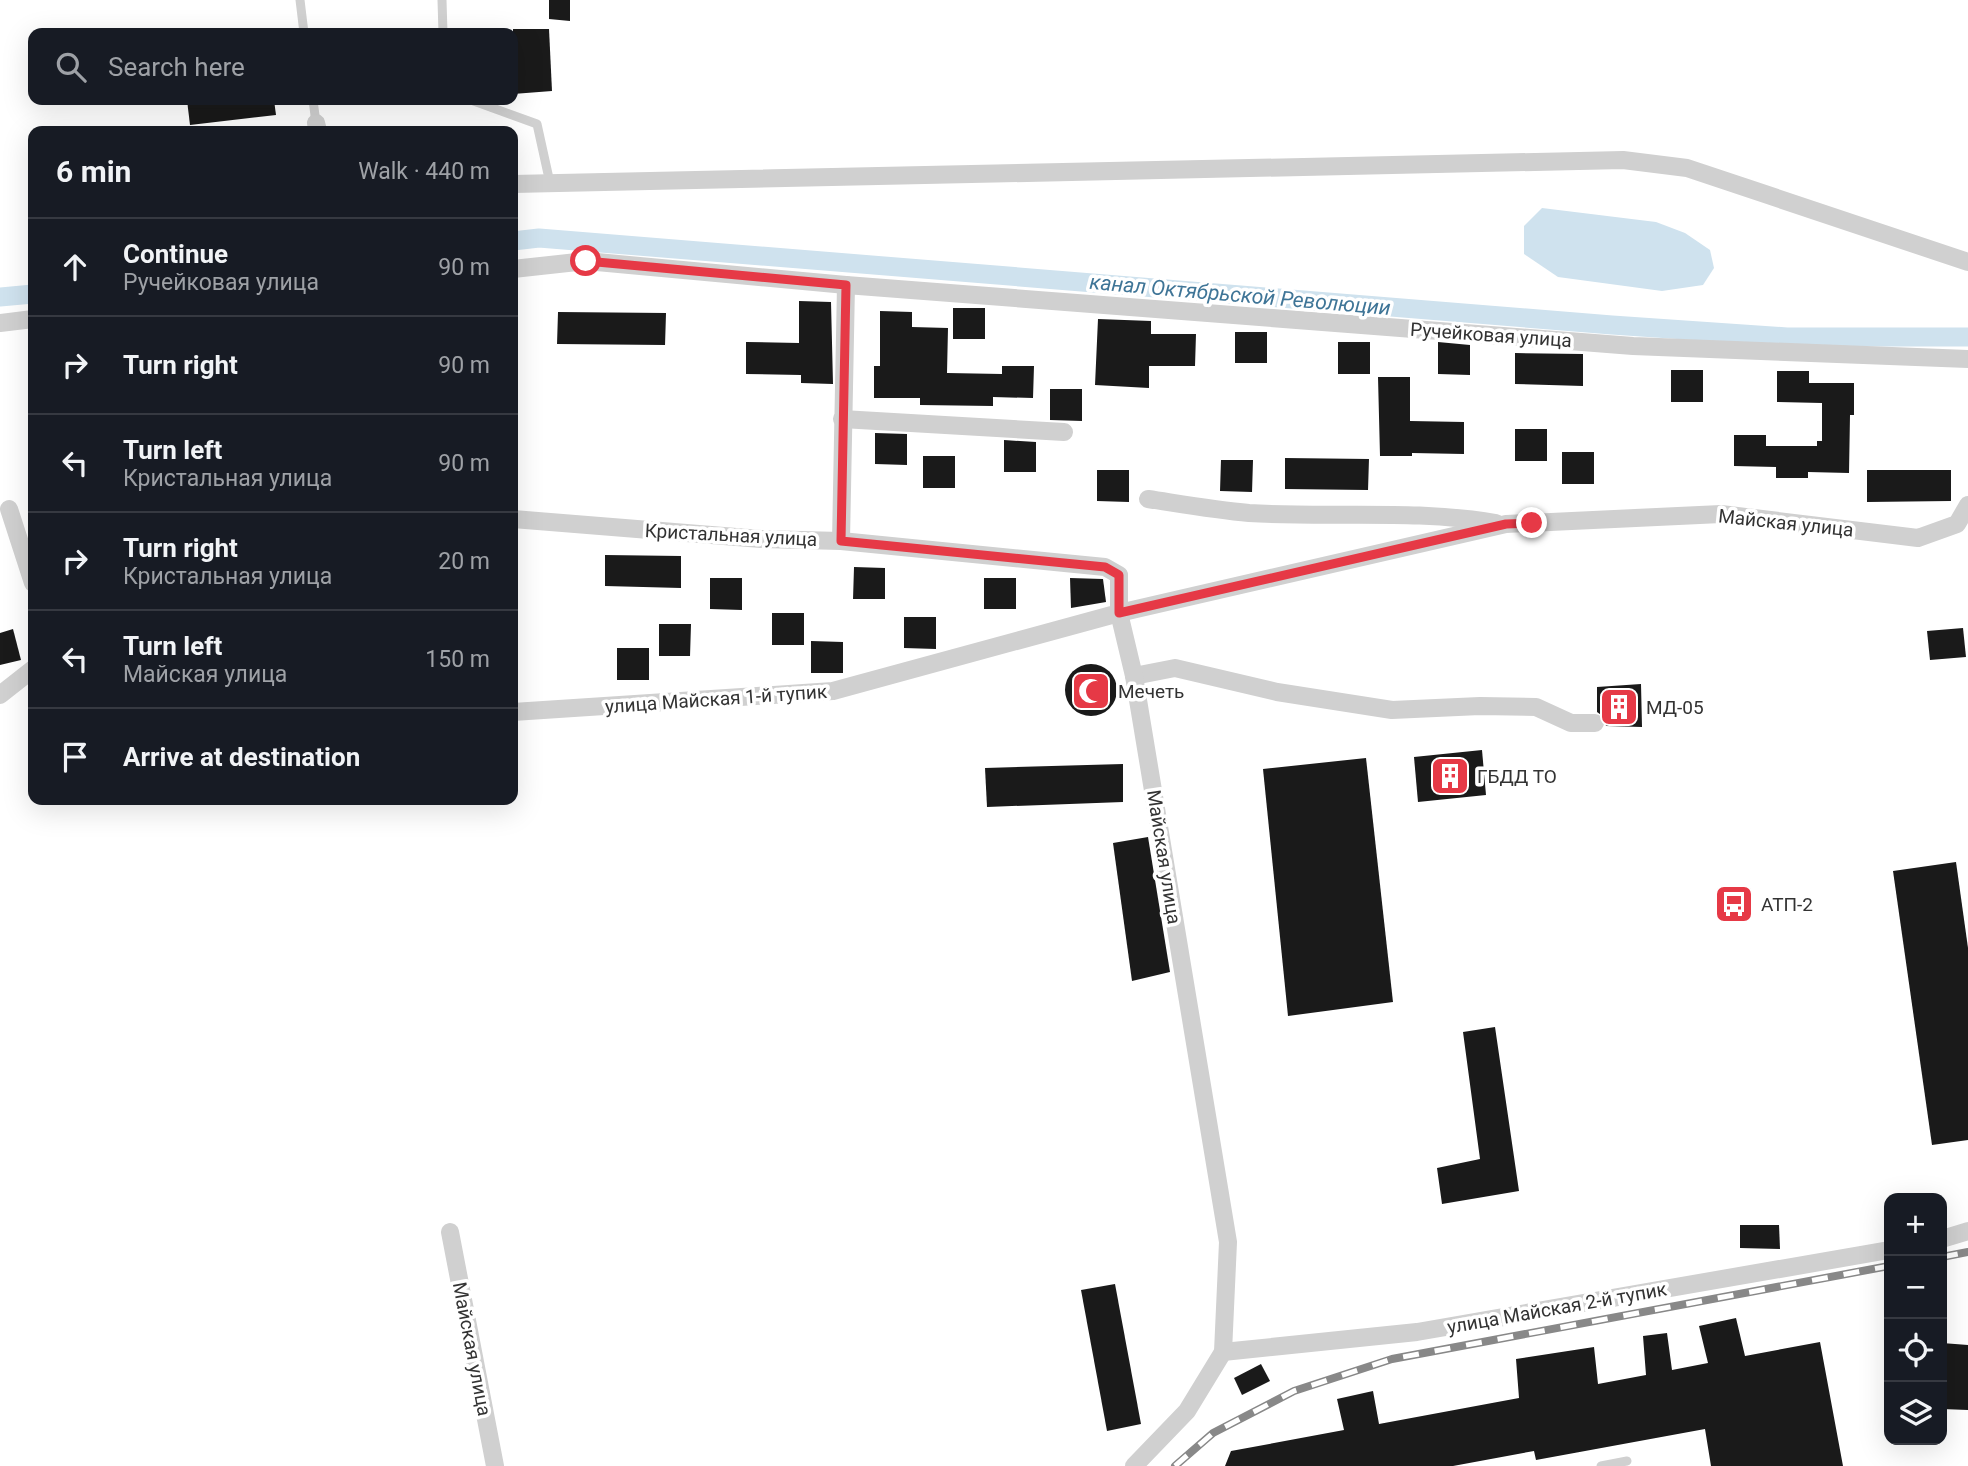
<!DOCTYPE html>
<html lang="en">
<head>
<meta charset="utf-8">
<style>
  body { margin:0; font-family:Roboto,sans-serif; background:#242831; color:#f1f3f6 }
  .controls { position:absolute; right:21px; bottom:21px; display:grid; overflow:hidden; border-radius:14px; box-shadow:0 7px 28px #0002 }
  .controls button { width:63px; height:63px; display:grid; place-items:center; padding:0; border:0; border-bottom:2px solid #363941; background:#171b24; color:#f1f3f6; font:35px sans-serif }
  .stop { position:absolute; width:21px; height:21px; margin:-16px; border:5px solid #e63946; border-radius:50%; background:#fff }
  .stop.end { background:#e63946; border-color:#fff; box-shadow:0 2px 7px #0008 }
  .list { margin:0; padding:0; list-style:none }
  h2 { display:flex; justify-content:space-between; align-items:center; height:91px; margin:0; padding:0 28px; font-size:30px }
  h2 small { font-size:23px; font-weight:400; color:#9ea1a6 }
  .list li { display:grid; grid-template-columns:46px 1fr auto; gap:21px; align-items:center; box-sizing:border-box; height:98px; padding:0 28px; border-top:2px solid #363941 }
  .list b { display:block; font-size:26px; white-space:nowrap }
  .list p { margin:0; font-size:23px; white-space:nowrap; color:#9ea1a6 }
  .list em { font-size:23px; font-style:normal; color:#9ea1a6 }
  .icon { flex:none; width:38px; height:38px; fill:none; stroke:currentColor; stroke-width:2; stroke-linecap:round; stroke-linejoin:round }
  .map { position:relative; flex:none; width:1968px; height:1466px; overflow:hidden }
  .search { position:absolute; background:#171b24; box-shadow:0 7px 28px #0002; left:28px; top:28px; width:490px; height:77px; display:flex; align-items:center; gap:18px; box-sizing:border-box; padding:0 24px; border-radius:14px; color:#9ea1a6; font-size:26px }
  .panel { position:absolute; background:#171b24; box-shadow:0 7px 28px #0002; left:28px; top:126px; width:490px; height:679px; border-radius:14px }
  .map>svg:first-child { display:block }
  .water { fill:#cfe2ee }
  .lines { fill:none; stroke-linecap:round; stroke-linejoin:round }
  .canal { stroke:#cfe2ee; stroke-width:19 }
  .building { fill:#1a1a1a }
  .service { stroke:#d0d0d0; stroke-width:9 }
  .minor { stroke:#d0d0d0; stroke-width:18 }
  .rail-casing { stroke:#888; stroke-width:8 }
  .rail { stroke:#fff; stroke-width:5; stroke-dasharray:16; stroke-linecap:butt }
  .route { stroke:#e63946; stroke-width:9 }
  .labels { text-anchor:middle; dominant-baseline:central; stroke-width:7; stroke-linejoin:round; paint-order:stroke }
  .street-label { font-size:19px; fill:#333; stroke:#fff }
  .poi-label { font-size:19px; fill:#333; stroke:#fff; text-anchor:start }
  .water-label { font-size:21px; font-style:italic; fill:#3f7597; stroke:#fff }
</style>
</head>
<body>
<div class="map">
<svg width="1968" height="1466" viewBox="0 0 1968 1466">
  <rect width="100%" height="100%" fill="#fff"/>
  <!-- water -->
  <polygon class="water" points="1542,208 1656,222 1685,233 1710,250 1714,268 1703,285 1662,291 1558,277 1524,254 1524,226"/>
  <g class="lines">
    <!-- canal -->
    <g class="canal">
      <polyline points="513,241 539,238 1612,325 1787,337 1968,337"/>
      <polyline points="0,297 33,294"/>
    </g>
  </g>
  <!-- building -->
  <g class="building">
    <polygon points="549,0 570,0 570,21 549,19"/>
    <polygon points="513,29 549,29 552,91 513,94"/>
    <polygon points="187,100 274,100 276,115 190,125"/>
    <polygon points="799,301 831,302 833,384 801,383 801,375 746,374 746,342 799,343"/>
    <rect x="953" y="308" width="32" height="31"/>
    <polygon points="880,311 912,312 912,327 948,328 947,373 1002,374 1002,366 1034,366 1033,398 993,397 993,406 920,405 920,398 874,398 874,366 880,366"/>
    <polygon points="558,312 666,313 665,345 557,344"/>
    <polygon points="1098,319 1151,321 1151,334 1196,334 1195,366 1149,366 1149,388 1095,385"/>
    <rect x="1235" y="332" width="32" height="31"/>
    <rect x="1338" y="342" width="32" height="32"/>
    <polygon points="1438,342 1470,345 1470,375 1438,374"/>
    <polygon points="1515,353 1583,354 1583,386 1515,384"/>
    <rect x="1671" y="370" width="32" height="32"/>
    <polygon points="1777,371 1809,371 1809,383 1854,383 1854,415 1850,415 1849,473 1808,472 1808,478 1776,478 1776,467 1734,466 1734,435 1766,435 1766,446 1817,446 1817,441 1822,441 1822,403 1777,402"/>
    <polygon points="1378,377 1410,377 1410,421 1464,422 1464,454 1412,453 1412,456 1380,456"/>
    <polygon points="1050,389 1082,389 1082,421 1050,420"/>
    <rect x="1515" y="429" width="32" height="32"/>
    <polygon points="875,433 907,434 907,465 875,464"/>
    <polygon points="1004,440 1036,442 1036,472 1004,472"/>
    <rect x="1562" y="452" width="32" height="32"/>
    <rect x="923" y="456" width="32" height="32"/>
    <polygon points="1285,458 1369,459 1368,490 1285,489"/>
    <polygon points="1221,460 1253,460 1252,492 1220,491"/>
    <polygon points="1097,470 1129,470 1129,502 1097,501"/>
    <polygon points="1867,470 1951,470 1951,501 1867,502"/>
    <polygon points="605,555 681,556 681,588 605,586"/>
    <polygon points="854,567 885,568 885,599 853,599"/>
    <polygon points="710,578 742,578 742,610 710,609"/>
    <rect x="984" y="578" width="32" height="31"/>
    <polygon points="1070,578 1103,579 1106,602 1071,608"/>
    <rect x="772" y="613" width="32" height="32"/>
    <polygon points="904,617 936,617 936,649 904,648"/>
    <polygon points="659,624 691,624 690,656 659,656"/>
    <polygon points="1963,628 1966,657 1930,660 1927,631"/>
    <polygon points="13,629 21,660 0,665 0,633"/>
    <polygon points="811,641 843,642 843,673 811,673"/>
    <rect x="617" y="648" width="32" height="32"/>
    <circle cx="1091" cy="690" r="26"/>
    <polygon points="1641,684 1642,727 1606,726 1604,717 1597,712 1597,687"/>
    <polygon points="1482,750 1486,795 1418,802 1414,757"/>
    <polygon points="1366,758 1393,1002 1288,1016 1263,769"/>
    <polygon points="1123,764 1123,802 987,807 985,768"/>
    <polygon points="1148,837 1170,972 1132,981 1113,843"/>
    <polygon points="1956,862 1968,948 1968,1140 1932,1145 1893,871"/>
    <polygon points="1495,1027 1519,1191 1442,1204 1437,1168 1480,1159 1463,1032"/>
    <polygon points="1740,1225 1779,1225 1780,1249 1740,1248"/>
    <polygon points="1115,1284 1141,1424 1107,1431 1081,1290"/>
    <polygon points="1736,1318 1745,1356 1820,1342 1843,1466 1711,1466 1705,1429 1536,1460 1534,1451 1453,1466 1225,1466 1231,1451 1344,1430 1337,1399 1373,1391 1379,1424 1519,1398 1516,1359 1594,1347 1598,1384 1646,1375 1643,1336 1667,1333 1672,1370 1708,1363 1699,1326"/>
    <polygon points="1942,1343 1968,1345 1968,1410 1942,1409"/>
    <polygon points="1261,1364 1270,1381 1242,1395 1234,1378"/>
  </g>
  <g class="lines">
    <!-- service -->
    <g class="service">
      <polyline points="300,0 304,33"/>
      <polyline points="442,0 443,33"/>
      <polyline points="313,100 316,123"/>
      <polyline points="471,100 537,124 550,183"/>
      <polyline points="1601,1466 1627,1461"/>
    </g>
    <!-- minor -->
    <g class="minor">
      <polyline points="316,123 318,131"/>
      <polyline points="513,184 1623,160 1687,168 1968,262"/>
      <polyline points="513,269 586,261 846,285 1633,346 1968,359"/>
      <polyline points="0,323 33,319"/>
      <polyline points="842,419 1064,432"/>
      <path d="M 1148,499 C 1181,504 1215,510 1249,513 C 1332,518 1414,509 1496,523"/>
      <polyline points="9,509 33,583"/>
      <polyline points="513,519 761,539 841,541 1105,567 1119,575 1119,613 833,691 513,712"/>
      <polyline points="841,541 846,285"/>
      <polyline points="1134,676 1175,668 1277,692 1392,710 1480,706 1536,707 1571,723 1595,723"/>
      <polyline points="0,695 33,669"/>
      <polyline points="450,1232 495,1466"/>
      <polyline points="1942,1239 1968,1231"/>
      <polyline points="1223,1352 1417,1332 1889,1250"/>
      <polyline points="1134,1466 1187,1411 1223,1352 1228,1242 1134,676 1119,613 1506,524 1721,514 1918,538 1957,524 1968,505"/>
    </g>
    <defs>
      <g id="rail">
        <polyline points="1942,1257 1968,1252"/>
        <polyline points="1175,1466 1213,1433 1294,1391 1392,1359 1889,1266"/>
      </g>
    </defs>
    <!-- rail casing -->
    <use href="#rail" class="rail-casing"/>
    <!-- rail -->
    <use href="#rail" class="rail"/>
  </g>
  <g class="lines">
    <!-- route -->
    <polyline class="route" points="586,261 846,285 841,541 1105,567 1119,575 1119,613 1506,524 1532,523"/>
  </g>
  <!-- icons -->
  <defs>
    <symbol id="mosque-square" viewBox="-11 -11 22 22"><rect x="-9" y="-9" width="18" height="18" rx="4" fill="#e63946" stroke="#fff"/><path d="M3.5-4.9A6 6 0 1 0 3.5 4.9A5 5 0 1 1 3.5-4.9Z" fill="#fff"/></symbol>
    <symbol id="building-square" viewBox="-11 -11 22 22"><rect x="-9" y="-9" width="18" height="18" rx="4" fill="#e63946" stroke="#fff"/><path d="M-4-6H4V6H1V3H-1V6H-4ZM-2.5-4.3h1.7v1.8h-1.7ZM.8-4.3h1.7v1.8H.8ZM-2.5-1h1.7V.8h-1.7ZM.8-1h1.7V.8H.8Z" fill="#fff"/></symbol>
    <symbol id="bus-square" viewBox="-11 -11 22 22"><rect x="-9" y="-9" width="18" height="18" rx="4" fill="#e63946" stroke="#fff"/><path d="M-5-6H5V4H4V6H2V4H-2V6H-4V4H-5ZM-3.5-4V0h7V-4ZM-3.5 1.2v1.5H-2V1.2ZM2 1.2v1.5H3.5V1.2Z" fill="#fff"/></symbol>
  </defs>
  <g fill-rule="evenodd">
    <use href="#mosque-square" x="1069" y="669" width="44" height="44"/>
    <use href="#building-square" x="1597" y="685" width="44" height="44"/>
    <use href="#building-square" x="1428" y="754" width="44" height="44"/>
    <use href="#bus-square" x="1712" y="882" width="44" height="44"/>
  </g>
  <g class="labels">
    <!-- street labels -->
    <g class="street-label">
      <text transform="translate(1491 335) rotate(4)">Ручейковая улица</text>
      <text transform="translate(1786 523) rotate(6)">Майская улица</text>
      <text transform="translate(731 535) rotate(3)">Кристальная улица</text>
      <text transform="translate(716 699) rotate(-4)">улица Майская 1-й тупик</text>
      <text transform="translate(1164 857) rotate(81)">Майская улица</text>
      <text transform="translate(1557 1308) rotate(-10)">улица Майская 2-й тупик</text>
      <text transform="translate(472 1349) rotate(79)">Майская улица</text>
    </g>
    <!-- poi labels -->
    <g class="poi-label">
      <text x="1118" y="691">Мечеть</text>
      <text x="1646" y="707">МД-05</text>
      <text x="1477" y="776">ГБДД ТО</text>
      <text x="1761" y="904">АТП-2</text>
    </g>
    <!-- water labels -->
    <g class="water-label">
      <text transform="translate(1240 295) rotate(5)">канал Октябрьской Революции</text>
    </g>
  </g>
</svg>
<div class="controls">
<button>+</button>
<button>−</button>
<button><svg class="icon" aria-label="locate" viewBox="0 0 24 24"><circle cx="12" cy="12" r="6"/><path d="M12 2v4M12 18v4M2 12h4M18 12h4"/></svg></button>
<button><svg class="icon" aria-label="layers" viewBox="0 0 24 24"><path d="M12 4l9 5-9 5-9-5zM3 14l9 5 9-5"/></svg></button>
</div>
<div class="stop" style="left:586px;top:261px"></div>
<div class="stop end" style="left:1532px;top:523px"></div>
<div class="search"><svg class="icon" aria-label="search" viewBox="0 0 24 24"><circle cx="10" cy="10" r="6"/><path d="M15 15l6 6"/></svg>Search here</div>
<section class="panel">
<h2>6 min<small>Walk · 440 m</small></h2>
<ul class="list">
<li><svg class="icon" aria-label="ahead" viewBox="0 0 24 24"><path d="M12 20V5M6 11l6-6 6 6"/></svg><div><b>Continue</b><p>Ручейковая улица</p></div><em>90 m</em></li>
<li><svg class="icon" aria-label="right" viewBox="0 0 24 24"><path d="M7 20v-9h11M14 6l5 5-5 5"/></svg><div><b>Turn right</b></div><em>90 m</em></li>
<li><svg class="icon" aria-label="left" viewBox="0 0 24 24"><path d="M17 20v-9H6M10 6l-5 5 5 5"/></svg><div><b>Turn left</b><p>Кристальная улица</p></div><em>90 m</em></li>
<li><svg class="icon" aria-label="right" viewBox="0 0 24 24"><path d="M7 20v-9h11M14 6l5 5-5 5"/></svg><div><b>Turn right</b><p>Кристальная улица</p></div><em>20 m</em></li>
<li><svg class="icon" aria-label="left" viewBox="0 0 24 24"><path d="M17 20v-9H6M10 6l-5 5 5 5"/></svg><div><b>Turn left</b><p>Майская улица</p></div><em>150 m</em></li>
<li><svg class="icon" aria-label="arrive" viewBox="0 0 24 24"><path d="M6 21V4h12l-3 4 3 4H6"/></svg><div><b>Arrive at destination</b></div></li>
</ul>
</section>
</div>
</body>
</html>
